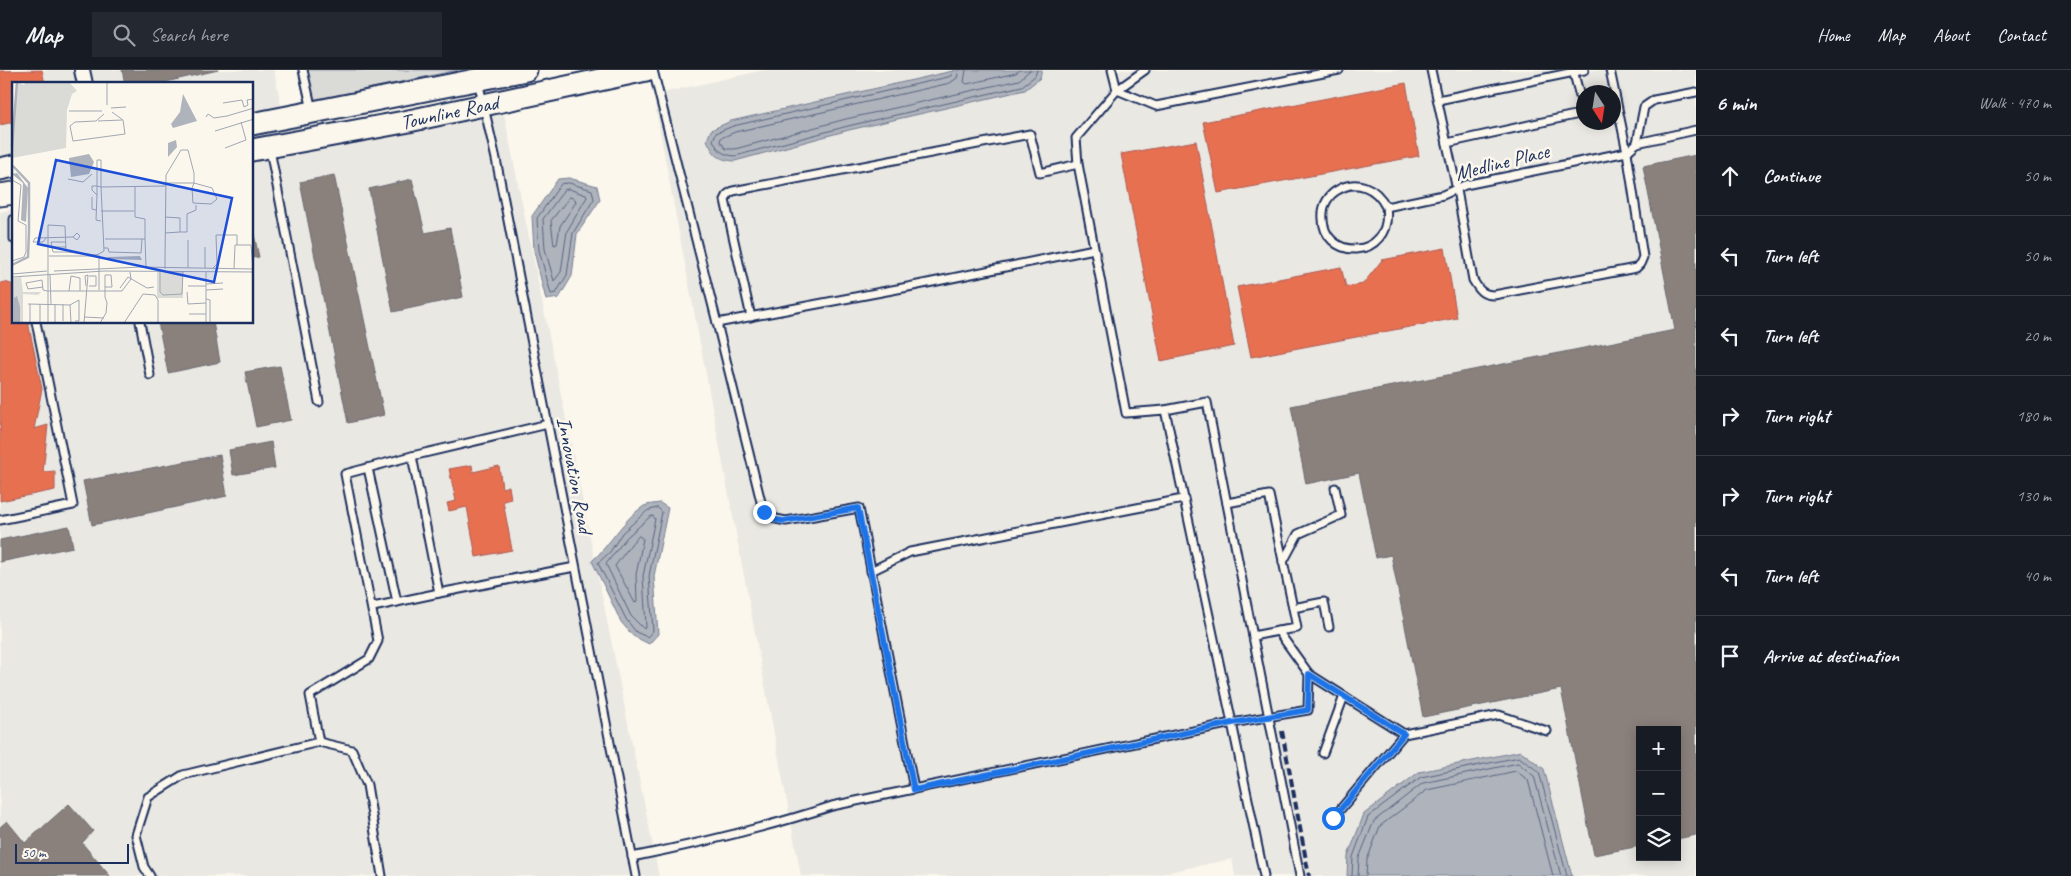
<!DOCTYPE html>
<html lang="en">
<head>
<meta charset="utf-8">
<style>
  body { margin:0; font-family:Caveat,sans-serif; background:#242831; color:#f1f3f6 }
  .controls { position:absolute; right:15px; bottom:15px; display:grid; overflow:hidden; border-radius:0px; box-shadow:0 2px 12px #0003 }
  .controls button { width:45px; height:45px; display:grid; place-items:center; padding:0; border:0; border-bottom:1px solid #363941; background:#171b24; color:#f1f3f6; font:25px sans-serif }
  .compass { position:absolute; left:1576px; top:15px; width:45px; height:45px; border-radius:50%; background:#171b24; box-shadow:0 2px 12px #0003; rotate:168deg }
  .scale { position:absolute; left:15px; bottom:12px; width:114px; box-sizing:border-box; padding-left:5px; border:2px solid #1b2f5e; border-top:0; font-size:14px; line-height:18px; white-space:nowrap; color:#1b2f5e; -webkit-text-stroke:4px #fbf7ec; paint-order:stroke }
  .stop { position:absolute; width:15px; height:15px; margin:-11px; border:4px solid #1a73e8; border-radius:50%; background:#fff }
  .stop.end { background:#1a73e8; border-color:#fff; box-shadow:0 1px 5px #0008 }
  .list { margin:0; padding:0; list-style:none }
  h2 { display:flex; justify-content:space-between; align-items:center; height:65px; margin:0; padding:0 20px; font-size:21px }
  h2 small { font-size:16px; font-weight:400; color:#9ea1a6 }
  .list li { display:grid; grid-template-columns:32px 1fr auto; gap:15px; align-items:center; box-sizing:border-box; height:80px; padding:0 20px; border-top:1px solid #363941 }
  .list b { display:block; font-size:19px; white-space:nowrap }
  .list em { font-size:16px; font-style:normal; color:#9ea1a6 }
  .icon { flex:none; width:28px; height:28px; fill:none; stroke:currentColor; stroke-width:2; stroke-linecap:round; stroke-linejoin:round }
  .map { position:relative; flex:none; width:1696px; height:806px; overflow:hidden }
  header { display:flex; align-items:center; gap:30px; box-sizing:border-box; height:70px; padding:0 25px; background:#171b24; border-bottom:1px solid #363941 }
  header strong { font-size:24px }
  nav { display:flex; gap:28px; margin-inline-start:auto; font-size:18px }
  .search { width:350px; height:45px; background:#242831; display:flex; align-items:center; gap:12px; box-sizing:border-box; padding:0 18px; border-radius:0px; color:#9ea1a6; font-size:19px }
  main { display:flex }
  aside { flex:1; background:#171b24 }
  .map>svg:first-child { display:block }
  .built { fill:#eae8e2; fill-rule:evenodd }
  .green { fill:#dadad7; stroke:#7a849a }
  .water { fill:#afb3bb; stroke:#747e96 }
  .shops { fill:#e76f51; stroke:#aa5c55 }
  .industry { fill:#8a817c; stroke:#696873 }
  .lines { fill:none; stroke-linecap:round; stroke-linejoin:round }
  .shore { stroke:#566483; stroke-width:1 }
  .service-casing { stroke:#1b2f5e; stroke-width:11 }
  .minor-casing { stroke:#1b2f5e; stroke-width:18 }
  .primary-casing { stroke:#1b2f5e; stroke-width:25 }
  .service { stroke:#fbf7ec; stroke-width:7 }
  .minor { stroke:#fbf7ec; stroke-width:14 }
  .primary { stroke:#fbf7ec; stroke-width:21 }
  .rail { stroke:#1b2f5e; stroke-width:4; stroke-dasharray:8 4; stroke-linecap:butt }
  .route { stroke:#1a73e8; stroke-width:6 }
  .labels { text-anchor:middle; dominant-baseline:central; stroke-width:5; stroke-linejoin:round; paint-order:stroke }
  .street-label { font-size:21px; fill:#1b2f5e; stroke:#fbf7ec }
  .inset-river { fill:none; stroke:#afb3bb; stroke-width:2.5 }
  .inset-road { fill:none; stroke:#a1a7b3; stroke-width:1 }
  .view { fill:#1d4ed8; fill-opacity:0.15; stroke:#1d4ed8; stroke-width:2.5 }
  .inset-edge { fill:none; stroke:#1b2f5e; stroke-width:2.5 }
</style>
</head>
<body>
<header>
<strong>Map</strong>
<div class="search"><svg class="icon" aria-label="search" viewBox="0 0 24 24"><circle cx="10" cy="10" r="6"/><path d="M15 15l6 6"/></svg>Search here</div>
<nav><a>Home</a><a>Map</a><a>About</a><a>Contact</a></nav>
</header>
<main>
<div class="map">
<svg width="1696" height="806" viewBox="0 0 1696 806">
  <rect width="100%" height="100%" fill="#fbf7ec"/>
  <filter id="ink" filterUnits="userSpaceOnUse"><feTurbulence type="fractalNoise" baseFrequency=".02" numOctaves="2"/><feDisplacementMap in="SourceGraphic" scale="10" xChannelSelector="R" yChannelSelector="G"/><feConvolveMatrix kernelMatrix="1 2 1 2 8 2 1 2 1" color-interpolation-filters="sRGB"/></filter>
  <g filter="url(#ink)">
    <!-- built -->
    <g class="built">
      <polygon points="0,0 274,0 282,41 253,46 252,14 14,14 14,86 0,88"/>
      <path d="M 764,0 L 1696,0 L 1696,806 L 1235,806 L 1232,789 L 1149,806 L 801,806 L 653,25 ZM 1584,22 L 1614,22 L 1614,52 L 1584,52 ZM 1640,660 L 1677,660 L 1677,787 L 1640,787 Z"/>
      <polygon points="504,44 659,806 0,806 0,142 14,139 14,252 252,252 253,93"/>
    </g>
    <!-- green -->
    <polygon class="green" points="298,0 458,0 305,32"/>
    <!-- water -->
    <g class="water">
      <path d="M 957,0 L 1042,0 L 1040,8 L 1025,20 L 849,60 L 735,91 C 718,90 714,85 707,70 L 711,60 L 731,51 Z"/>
      <polygon points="569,108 597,116 600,130 577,164 572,206 559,228 546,230 534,181 532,146 558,109"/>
      <path d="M 660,433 L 668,438 L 654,506 L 658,564 L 649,574 L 633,566 L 621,552 L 592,491 C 610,475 623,449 644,436 C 648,434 655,434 660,433 Z"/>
      <polygon points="1521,681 1544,699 1572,806 1347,806 1348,786 1364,744 1419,702"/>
    </g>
    <!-- shops -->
    <g class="shops">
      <polygon points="42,0 45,14 14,14 14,52 0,55 0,1"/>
      <polygon points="1406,13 1419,86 1218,123 1203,52"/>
      <polygon points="1196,71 1234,276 1161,291 1121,84"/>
      <polygon points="1445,178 1457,248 1251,287 1237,217 1341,197 1346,217 1363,214 1382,190"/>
      <polygon points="5,212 14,215 14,252 28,252 42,319 34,359 48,355 43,402 55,401 55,420 0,431 0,213"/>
      <polygon points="472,395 473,402 499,396 502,418 509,416 511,429 503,431 512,480 476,487 467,437 449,441 447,433 456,431 449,399"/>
    </g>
    <!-- industry -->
    <g class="industry">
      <polygon points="122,0 218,0 157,14 125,14"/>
      <polygon points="1696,85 1696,765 1677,769 1677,660 1640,660 1640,776 1594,785 1561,619 1423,647 1391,485 1376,488 1359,403 1306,414 1291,336 1675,260 1643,96"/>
      <polygon points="334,105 384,345 348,353 300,112"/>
      <polygon points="412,109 425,163 450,158 463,227 393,242 369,119"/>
      <polygon points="252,156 259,187 252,188"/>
      <polygon points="158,252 213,252 220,292 168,303"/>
      <polygon points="280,296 291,350 256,357 245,302"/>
      <polygon points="271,372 275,398 233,405 229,380"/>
      <polygon points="220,385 227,426 92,455 83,411"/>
      <polygon points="69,456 73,477 0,492 0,470"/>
      <polygon points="69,734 93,761 82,773 110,806 0,806 0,757 7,751 25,773"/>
    </g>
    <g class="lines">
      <!-- shore -->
      <g class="shore">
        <path d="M 953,0 L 952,5 L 948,7 L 733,56 L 716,63 L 713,70 C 718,81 723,85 735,86 L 848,56 L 1022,16 L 1035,6 L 1037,0"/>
        <polyline points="959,0 957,8 950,13 735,62 721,68 720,71 726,79 735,79 846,49 1019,10 1030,0"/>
        <polyline points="966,0 964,12 967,14 1016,3 1020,0"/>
        <polygon points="569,113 592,120 594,129 573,163 567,205 556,223 551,224 539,180 537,148 561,114"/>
        <polygon points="569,119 586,125 587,127 567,161 561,202 554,211 545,179 543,149 564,120"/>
        <polygon points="570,127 575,129 576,132 560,156 557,174 554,175 551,151"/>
        <polygon points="658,438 662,442 649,506 653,561 647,567 636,562 626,549 598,493 610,482 622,463 647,441"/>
        <polygon points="650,447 653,446 655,449 643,506 646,556 644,559 631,546 606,494 626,468"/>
        <polygon points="639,466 643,469 636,505 637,531 635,533 615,496 632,473"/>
        <polyline points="1352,806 1353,787 1368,747 1421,707 1519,687 1539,702 1567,806"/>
        <polyline points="1358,806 1359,788 1374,751 1423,713 1518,693 1534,706 1561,806"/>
        <polyline points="1366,806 1367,790 1380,756 1427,720 1516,701 1528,710 1553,806"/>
      </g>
      <defs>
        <g id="service">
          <polyline points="303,0 312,40"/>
          <polyline points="653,0 717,253 908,217 1094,179"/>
          <polyline points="1112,0 1117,20"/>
          <path d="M 1431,0 L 1457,120 L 1473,210 C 1479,220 1482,225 1494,225 L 1636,198 L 1640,194 L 1643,187 L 1627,82 L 1610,0"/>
          <polyline points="1573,0 1584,42"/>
          <polyline points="478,11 496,89 636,806"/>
          <polyline points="1117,20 1156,36 1339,0"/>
          <polyline points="1438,30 1584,0"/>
          <polyline points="1447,73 1584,43"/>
          <polyline points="1637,73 1644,37 1654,30 1696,22"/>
          <polyline points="270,80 319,332"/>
          <path d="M 1386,137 C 1376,117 1356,108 1336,121 C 1329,125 1323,135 1323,143 C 1319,192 1394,192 1386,137 L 1443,125 L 1465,115 L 1627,82 L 1637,73 L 1696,60"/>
          <polyline points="14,149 14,169"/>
          <polyline points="751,247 725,130 728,124 733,121 1030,64 1040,103 1078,94"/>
          <polyline points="140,252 150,305"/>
          <polyline points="717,253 763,440 776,449 786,451 859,438 914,719"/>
          <polyline points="1165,340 1207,332 1300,806"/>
          <polyline points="548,354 412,386 439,523 575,497"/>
          <polyline points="368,398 397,532"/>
          <polyline points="1227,433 1269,425 1293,538"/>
          <polyline points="0,450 73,435 36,252"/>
          <polyline points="1283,492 1298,464 1341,445 1335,418"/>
          <polyline points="871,501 910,482 1183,429"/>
          <polyline points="373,537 439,523"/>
          <polyline points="1278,561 1297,558 1293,538 1324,532 1329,557"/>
          <polyline points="1253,566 1278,561 1309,604 1308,640 1232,653 1264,806"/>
          <polyline points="1309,604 1404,664"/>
          <polyline points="319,672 310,625 369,589 378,571 345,404 412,386"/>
          <polyline points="1323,683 1344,626"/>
          <polyline points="1333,748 1404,664 1499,645 1547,661"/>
          <path d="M 632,787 C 702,773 765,758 832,736 L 1232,653 L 1165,340 L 1126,343 L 1078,94 L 1076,68 L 1117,20 L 1145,0"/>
          <polyline points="150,806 144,797 136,765 148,727 183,705 319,672 352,680 367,715 382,806"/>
        </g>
        <polyline id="minor" points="82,0 85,14"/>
        <g id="primary">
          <polyline points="252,54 526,0"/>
          <path id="s1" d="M 252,80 L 404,52 L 646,0"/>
          <polyline points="0,99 14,96"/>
          <polyline points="0,125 14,123"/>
        </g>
      </defs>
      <!-- service casing -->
      <use href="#service" class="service-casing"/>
      <!-- minor casing -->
      <use href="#minor" class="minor-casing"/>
      <!-- primary casing -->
      <use href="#primary" class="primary-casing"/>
      <!-- service -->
      <use href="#service" class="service"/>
      <!-- minor -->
      <use href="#minor" class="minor"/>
      <!-- primary -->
      <use href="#primary" class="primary"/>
      <!-- rail -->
      <polyline class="rail" points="1282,661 1309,806"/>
    </g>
  </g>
  <g class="lines" filter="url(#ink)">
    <!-- route -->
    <polyline class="route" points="764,442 776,450 784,451 858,438 914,720 1232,653 1308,640 1309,604 1404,664 1333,748"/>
  </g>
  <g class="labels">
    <!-- street labels -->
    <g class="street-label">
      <text stroke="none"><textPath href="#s1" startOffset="201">Townline Road</textPath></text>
      <text transform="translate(1502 92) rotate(-14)">Medline Place</text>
      <text transform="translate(575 405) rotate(79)">Innovation Road</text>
    </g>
  </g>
  <!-- overview -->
  <g transform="translate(12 12)">
    <rect width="241" height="241" fill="#fbf7ec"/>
    <path d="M 5,0 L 12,3 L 14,0 L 57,0 L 65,9 L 60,12 L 55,28 L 54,66 L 0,76 ZM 145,189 L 171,190 L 171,216 L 145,216 ZM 9,195 L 11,210 L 29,210 L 26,213 L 11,212 L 11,241 L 0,241 L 0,196 Z" fill="#dadad7"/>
    <path d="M 171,12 L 185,39 L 161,46 L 159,42 L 168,30 ZM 164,58 L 165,65 L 156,75 L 156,61 ZM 77,72 L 82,80 L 77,92 L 59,95 L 57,76 ZM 5,91 L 16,106 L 14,140 L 9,138 L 11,101 L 0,92 ZM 128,174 L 130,178 L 94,177 L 96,175 ZM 5,214 L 8,225 L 8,241 L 2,241 L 2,216 Z" fill="#afb3bb"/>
    <path class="inset-river" d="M 0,65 L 5,0M 0,183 L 16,175 L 17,150 L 17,101 L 1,84"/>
    <path class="inset-road" d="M 211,21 L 230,18 L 232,25 L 236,23 L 235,18 L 242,17M 95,23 L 95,0M 99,26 L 114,25M 57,29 L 90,29M 92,32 L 84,39 L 63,40 L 58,44 L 61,59 L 113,52 L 111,38 L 100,30M 194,35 L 196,32 L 202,36 L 215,34 L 242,26M 86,39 L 110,38M 203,49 L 242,37M 213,66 L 234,58 L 229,40M 56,97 L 71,100 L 80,92M 0,98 L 9,103 L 6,139 L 14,143 L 14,170 L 12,175 L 0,179M 123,105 L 123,135 L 133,137 L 133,157M 85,113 L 80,108 L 80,104 L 85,104 L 89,105 L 89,78 L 85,78 L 85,113 L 84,138 L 89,139M 80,115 L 80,127 L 84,128M 89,129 L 122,129M 168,150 L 175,150 L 175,132 L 184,128 L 184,123M 153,151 L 168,150 L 168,136 L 153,135M 34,156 L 31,160 L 21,160 L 23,156 L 61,155 L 65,151 L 68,154 L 65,158 L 61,155M 93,157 L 133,157 L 134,185M 54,160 L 39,160 L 41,170 L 54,170M 39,165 L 54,165M 92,166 L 96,166 L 97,170 L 129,171 L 130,157M 87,173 L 87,208M 37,174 L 83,174 L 92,169 L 89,105 L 154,104M 176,186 L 176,158M 193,186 L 193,165M 201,186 L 205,182 L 204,153 L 225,153 L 225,163M 153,187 L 153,179 L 154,93 L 169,68 L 176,68 L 182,91 L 182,101 L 180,106 L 181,121 L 199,122 L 205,117 L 200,106 L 182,101 L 154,101M 222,187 L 223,163 L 239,163 L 241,187M 148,188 L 148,210 L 151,213 L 170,212 L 171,190M 42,189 L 129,185 L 242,187M 0,192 L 35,189M 38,193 L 39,222M 0,195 L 92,189 L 242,190M 194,202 L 211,201M 77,204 L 84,204 L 84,194 L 77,194M 176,204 L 194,204M 31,205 L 16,207 L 14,201 L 30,198 L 31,208 L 35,209 L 110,209 L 119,197 L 118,190M 108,206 L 116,195 L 135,206 L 142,205M 194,208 L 211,207M 57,209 L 59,194 L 68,196 L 68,209M 175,210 L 176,222 L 194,221M 194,217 L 198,218 L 198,241M 16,222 L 58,223M 51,222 L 51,239M 58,223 L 67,218 L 67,239 L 63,239M 58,223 L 59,241M 177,232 L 194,232M 72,235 L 92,236M 18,241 L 18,222M 28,241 L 28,222M 36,241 L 36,143 L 53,144 L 54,170 L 86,173M 43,241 L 43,222M 72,241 L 76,193 L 73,194 L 74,204M 88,241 L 94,231 L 95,221 L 93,215 L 93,193 L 99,193 L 100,205 L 93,205M 112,241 L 131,212 L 143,213 L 146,218 L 146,241M 194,241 L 194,190"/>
    <path class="view" d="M 44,78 L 220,116 L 202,200 L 26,162 Z"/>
    <rect width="241" height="241" class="inset-edge"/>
  </g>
</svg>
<div class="controls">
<button>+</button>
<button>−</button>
<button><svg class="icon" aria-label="layers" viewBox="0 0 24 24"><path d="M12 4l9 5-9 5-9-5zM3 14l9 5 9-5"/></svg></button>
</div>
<svg class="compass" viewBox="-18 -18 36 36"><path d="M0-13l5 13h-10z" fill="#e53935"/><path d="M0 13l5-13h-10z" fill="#9ea1a6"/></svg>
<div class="scale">50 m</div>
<div class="stop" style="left:1333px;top:748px"></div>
<div class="stop end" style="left:764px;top:442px"></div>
</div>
<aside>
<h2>6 min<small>Walk · 470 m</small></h2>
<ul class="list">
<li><svg class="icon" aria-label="ahead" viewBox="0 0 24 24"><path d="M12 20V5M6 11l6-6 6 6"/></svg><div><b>Continue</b></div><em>50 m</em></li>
<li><svg class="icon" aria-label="left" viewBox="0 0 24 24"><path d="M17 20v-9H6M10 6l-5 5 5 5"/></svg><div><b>Turn left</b></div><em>50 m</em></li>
<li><svg class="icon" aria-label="left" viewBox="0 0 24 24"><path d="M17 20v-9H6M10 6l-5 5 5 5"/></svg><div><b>Turn left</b></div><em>20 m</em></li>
<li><svg class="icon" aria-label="right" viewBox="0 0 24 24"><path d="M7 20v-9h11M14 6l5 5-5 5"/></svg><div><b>Turn right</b></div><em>180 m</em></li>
<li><svg class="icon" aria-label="right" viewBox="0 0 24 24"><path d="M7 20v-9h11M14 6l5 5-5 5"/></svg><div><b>Turn right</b></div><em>130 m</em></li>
<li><svg class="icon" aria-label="left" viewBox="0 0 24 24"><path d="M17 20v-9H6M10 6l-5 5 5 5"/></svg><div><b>Turn left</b></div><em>40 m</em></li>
<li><svg class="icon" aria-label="arrive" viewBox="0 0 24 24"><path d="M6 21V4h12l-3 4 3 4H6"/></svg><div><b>Arrive at destination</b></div></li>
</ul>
</aside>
</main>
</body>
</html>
